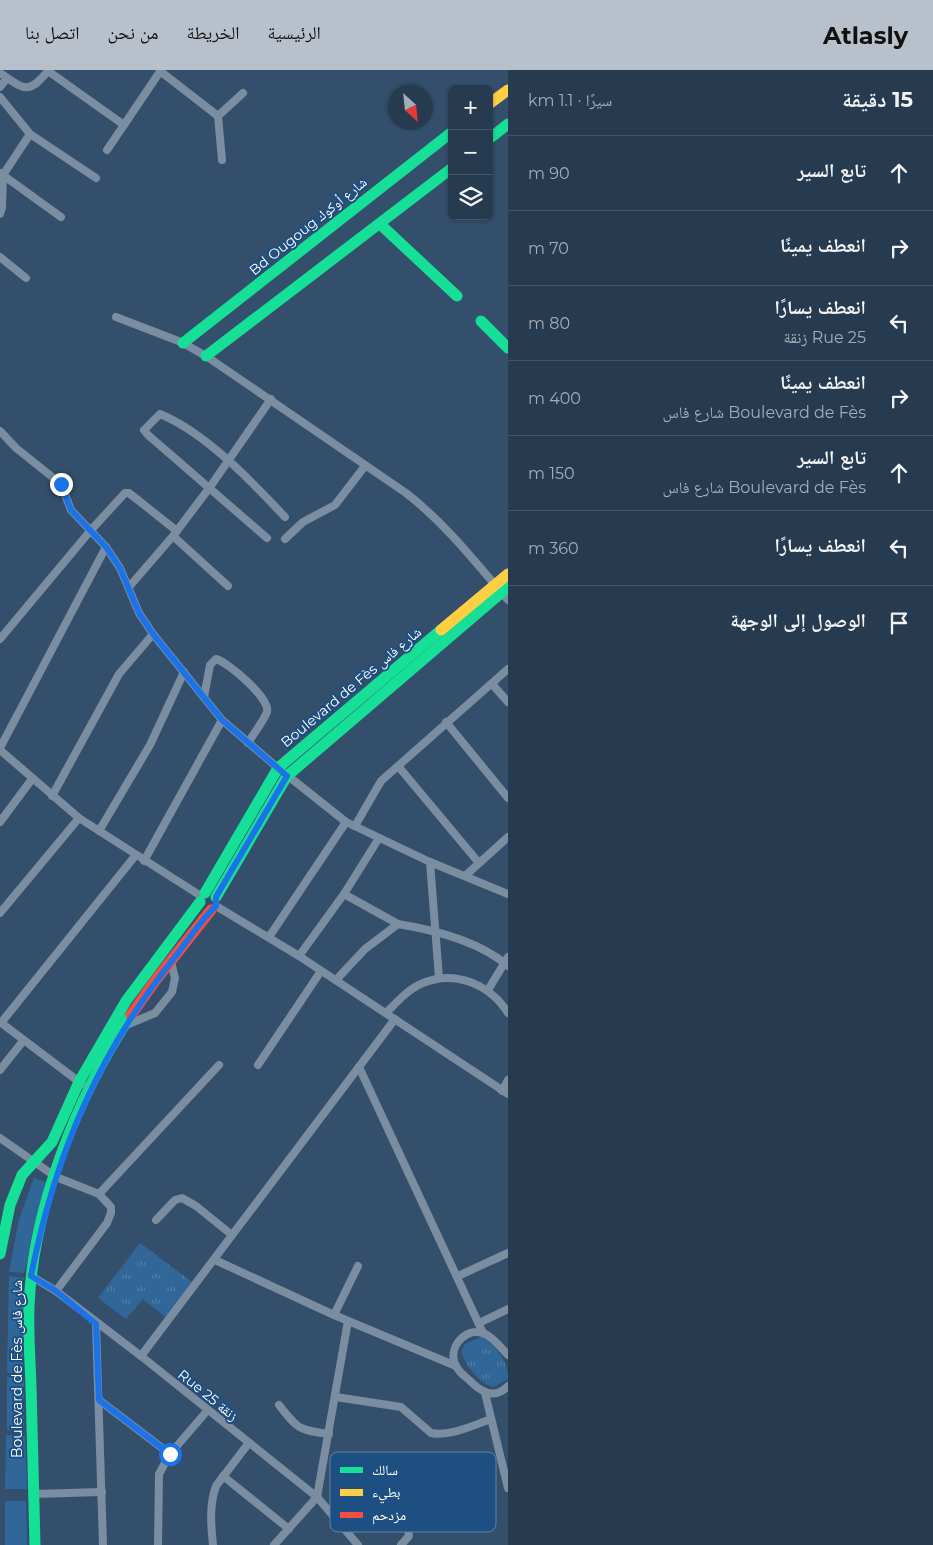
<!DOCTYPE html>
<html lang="ar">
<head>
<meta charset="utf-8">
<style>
  body { margin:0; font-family:Montserrat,"Noto Naskh Arabic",sans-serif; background:#33465a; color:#f1f3f6; direction:rtl }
  .controls { position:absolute; right:15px; top:15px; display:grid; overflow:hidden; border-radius:8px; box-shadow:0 1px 4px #0004 }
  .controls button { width:45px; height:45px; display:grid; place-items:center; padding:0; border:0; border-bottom:1px solid #435567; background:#273b50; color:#f1f3f6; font:25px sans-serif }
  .compass { position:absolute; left:388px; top:15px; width:45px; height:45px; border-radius:50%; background:#273b50; box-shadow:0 1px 4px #0004; rotate:153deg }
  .stop { position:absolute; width:15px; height:15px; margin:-11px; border:4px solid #1a73e8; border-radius:50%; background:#fff }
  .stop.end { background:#1a73e8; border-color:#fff; box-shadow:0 1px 5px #0008 }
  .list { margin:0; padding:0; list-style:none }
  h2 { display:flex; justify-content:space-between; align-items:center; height:65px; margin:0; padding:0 20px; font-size:21px }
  h2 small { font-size:16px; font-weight:400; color:#a4adb7 }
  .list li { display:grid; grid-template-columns:32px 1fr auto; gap:15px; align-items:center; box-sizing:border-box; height:75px; padding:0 20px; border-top:1px solid #435567 }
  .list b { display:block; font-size:19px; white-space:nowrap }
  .list p { margin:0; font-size:16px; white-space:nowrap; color:#a4adb7 }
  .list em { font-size:16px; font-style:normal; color:#a4adb7 }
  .icon { flex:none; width:28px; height:28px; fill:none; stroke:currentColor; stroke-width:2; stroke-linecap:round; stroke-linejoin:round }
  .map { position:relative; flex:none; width:508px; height:1475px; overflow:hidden; direction:ltr }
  header { display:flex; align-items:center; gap:30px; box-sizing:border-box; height:70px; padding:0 25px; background:#b8c1cb; color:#111 }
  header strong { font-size:24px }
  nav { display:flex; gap:28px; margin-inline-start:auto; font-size:18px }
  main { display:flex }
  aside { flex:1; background:#273b50 }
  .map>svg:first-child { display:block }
  .grass { fill:url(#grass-tufts) }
  .park { fill:#316699 }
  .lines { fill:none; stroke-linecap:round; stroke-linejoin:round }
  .street { stroke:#7a8da1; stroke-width:8 }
  .fast { stroke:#16e098; stroke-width:11 }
  .slow { stroke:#ffcf43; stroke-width:11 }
  .jam { stroke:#f24e42; stroke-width:11 }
  .route { stroke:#1a73e8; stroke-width:6 }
  .labels { text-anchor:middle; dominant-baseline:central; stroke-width:4; stroke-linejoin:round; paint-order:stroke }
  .street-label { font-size:14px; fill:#fff; stroke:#1d4f82 }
  .key { fill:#1d4f82; stroke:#6184a8; stroke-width:1 }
  .key-label { font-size:14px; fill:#fff }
</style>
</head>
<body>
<header>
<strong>Atlasly</strong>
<nav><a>الرئيسية</a><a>الخريطة</a><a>من نحن</a><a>اتصل بنا</a></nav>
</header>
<main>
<aside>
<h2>15 دقيقة<small>سيرًا · 1.1 km</small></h2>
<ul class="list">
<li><svg class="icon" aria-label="ahead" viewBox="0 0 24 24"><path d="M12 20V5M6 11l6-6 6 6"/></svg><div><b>تابع السير</b></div><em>90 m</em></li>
<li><svg class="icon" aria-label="right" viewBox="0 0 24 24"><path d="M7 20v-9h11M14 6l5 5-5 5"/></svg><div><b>انعطف يمينًا</b></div><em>70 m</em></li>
<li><svg class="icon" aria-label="left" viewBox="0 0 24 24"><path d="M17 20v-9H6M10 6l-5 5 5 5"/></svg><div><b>انعطف يسارًا</b><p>Rue 25 زنقة</p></div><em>80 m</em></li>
<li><svg class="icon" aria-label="right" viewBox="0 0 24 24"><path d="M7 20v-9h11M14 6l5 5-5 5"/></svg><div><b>انعطف يمينًا</b><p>Boulevard de Fès شارع فاس</p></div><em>400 m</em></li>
<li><svg class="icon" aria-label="ahead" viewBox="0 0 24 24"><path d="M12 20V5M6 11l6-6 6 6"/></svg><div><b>تابع السير</b><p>Boulevard de Fès شارع فاس</p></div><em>150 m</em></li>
<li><svg class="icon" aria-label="left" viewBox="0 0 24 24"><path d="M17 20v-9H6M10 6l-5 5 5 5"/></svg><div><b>انعطف يسارًا</b></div><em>360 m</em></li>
<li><svg class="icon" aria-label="arrive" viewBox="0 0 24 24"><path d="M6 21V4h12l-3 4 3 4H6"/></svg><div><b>الوصول إلى الوجهة</b></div></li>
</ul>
</aside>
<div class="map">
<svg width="508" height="1475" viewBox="0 0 508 1475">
  <defs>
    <pattern id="grass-tufts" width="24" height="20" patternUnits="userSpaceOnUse" patternTransform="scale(1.25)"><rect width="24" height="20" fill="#316699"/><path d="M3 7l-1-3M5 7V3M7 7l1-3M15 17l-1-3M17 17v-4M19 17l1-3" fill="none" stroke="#507da8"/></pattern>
  </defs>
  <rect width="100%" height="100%" fill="#344f6b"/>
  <!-- grass -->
  <g class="grass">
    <polygon points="140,1173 192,1212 165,1247 143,1229 126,1249 98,1228"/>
    <path d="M 482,1267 C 497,1277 508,1291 508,1309 L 494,1317 C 479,1314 466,1295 461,1282 L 465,1274 Z"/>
  </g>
  <!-- park -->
  <g class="park">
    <polygon points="34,1108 50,1114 24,1203 9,1202 19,1149"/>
    <polygon points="9,1206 24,1208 23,1303 7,1303"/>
    <rect x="7" y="1307" width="17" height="53"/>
    <polygon points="6,1365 25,1365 27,1419 5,1419"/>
    <polygon points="5,1431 26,1431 27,1475 5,1475"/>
  </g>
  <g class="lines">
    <!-- street -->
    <g class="street">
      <polyline points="48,1 124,55 161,0"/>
      <polyline points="160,1 218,46 243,23"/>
      <path d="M 0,3 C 25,20 28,25 49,0"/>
      <polyline points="0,17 7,8"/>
      <polyline points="0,27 30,64 96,108"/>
      <polyline points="218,46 222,90"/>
      <polyline points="107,80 124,55"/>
      <polyline points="0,103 61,147"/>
      <polyline points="0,144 2,138 3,105 30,64"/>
      <polyline points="0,187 26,208"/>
      <path d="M 116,247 L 181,272 L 206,286 L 406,423 C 446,454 476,493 508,530"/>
      <polyline points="0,361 16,378 61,414 71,440 106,477 120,498 139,543 153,564 222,650 278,698 346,752 430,792 508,824"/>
      <polyline points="173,466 228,516"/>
      <path d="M 267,468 L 148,365 L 144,360 L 160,344 C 206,363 252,412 285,447"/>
      <polyline points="285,469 303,452 335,435 365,396"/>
      <polyline points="129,517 173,466 210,417 271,329"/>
      <polyline points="0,569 91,460 125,423 129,423 177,461"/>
      <polyline points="492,614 508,632"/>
      <path d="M 204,627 L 210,595 L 216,589 C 228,592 271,629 267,642 C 263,652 254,663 248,673"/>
      <polyline points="446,652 508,728"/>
      <polyline points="0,678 106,477"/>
      <polyline points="0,680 79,748 201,826"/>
      <polyline points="398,696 479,793"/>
      <polyline points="52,726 119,604 153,564"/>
      <polyline points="0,752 32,709"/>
      <polyline points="355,756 381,711 508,599"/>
      <polyline points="99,761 150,675 184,602"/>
      <polyline points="144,791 222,650"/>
      <polyline points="430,792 439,908"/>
      <polyline points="466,805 508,767"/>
      <polyline points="344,824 398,854"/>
      <polyline points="216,836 299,886 508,1024"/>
      <polyline points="0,843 79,748"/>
      <polyline points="269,867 346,752"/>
      <polyline points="299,886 344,824 379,768"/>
      <path d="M 336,910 L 365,879 L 398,854 C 435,860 479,871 508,896"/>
      <polyline points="488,920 508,887"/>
      <path d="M 386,943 C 397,932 408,919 423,913 C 455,900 490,914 508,943"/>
      <polyline points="0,952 82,1014"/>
      <polyline points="1,953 135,786"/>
      <polyline points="124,956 155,943 172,922 175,908 171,892"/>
      <polyline points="258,995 321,901"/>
      <polyline points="359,997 483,1263"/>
      <polyline points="0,1000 23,971"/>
      <polyline points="502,1021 508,1010"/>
      <polyline points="0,1068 56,1107 99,1124 111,1137 111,1143 107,1153 56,1221"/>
      <polyline points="99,1124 219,995"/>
      <polyline points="156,1150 175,1130 182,1128 196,1136 232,1165"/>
      <polyline points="215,1190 334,1245 456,1296"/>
      <polyline points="31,1206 56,1221 141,1286 317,1427 358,1475"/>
      <polyline points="458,1206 508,1183"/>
      <polyline points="334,1245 358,1196"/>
      <polyline points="479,1253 508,1239"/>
      <polyline points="96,1254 103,1475"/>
      <path d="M 508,1285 C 501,1278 494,1268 485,1264 C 468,1256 450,1274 454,1291 C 456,1299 462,1304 468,1309 C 480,1321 493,1331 508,1316"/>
      <polyline points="141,1286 395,949"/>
      <polyline points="485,1323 508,1418"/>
      <path d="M 336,1327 L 401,1337 L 431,1363 C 450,1367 474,1355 491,1349"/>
      <polyline points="99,1330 170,1384"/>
      <path d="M 279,1335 C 298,1359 298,1360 329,1364"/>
      <polyline points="372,1400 407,1452 409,1466 401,1475"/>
      <polyline points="223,1406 289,1459"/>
      <polyline points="33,1424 102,1422"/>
      <polyline points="158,1475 159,1404 170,1384 207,1341"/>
      <path d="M 213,1475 C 211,1456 209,1435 216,1416 L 248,1374"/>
      <polyline points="274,1475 317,1427 348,1251"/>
    </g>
    <!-- fast -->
    <g class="fast">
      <polyline points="489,69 508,54"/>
      <polyline points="380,154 457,226"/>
      <polyline points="481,251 508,278"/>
      <polyline points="183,273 452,62"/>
      <polyline points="206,286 452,98"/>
      <polyline points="205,823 278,698 441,560"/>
      <polyline points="216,827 287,706 508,517"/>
      <polyline points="0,1184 10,1135 22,1105 52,1072 79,1012 126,931 200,832"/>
      <path d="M 35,1475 C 34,1422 32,1369 31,1316 C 30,1289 28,1262 29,1236 C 33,1137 77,1027 131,945"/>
    </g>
    <!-- slow -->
    <g class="slow">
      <polyline points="489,34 508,20"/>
      <polyline points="441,560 508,504"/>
    </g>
    <!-- jam -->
    <polyline class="jam" points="131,945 155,911 211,840"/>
  </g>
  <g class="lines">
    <!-- route -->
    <path class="route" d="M 61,414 L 71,440 L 106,477 L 120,498 L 139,543 L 153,564 L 222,650 L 287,706 L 216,827 L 216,836 C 204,846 186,873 175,887 C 98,983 55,1085 31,1206 L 56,1221 L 96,1254 L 99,1330 L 170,1384"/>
  </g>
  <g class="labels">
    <!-- street labels -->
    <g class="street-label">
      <text transform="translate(308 156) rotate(-39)">Bd Ougoug شارع أوكوك</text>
      <text transform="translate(351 617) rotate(-40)">Boulevard de Fès شارع فاس</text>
      <text transform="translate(17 1299) rotate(-90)">Boulevard de Fès شارع فاس</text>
      <text transform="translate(208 1325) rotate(39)">Rue 25 زنقة</text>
    </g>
  </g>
  <!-- legend -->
  <rect x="330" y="1382" width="166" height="80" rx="8" class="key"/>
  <rect x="340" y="1397" width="23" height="6" fill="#16e098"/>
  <rect x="340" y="1419" width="23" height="7" fill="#ffcf43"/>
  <rect x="340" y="1442" width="23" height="6" fill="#f24e42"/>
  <g class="key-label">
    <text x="372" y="1405">سالك</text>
    <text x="372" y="1427">بطيء</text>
    <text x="372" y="1450">مزدحم</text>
  </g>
</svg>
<div class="controls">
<button>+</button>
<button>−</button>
<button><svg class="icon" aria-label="layers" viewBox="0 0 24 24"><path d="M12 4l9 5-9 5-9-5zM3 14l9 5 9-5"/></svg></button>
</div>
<svg class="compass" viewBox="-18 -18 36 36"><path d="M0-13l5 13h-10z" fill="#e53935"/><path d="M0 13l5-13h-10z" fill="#a4adb7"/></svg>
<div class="stop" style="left:170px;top:1384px"></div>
<div class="stop end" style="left:61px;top:414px"></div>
</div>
</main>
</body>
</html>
